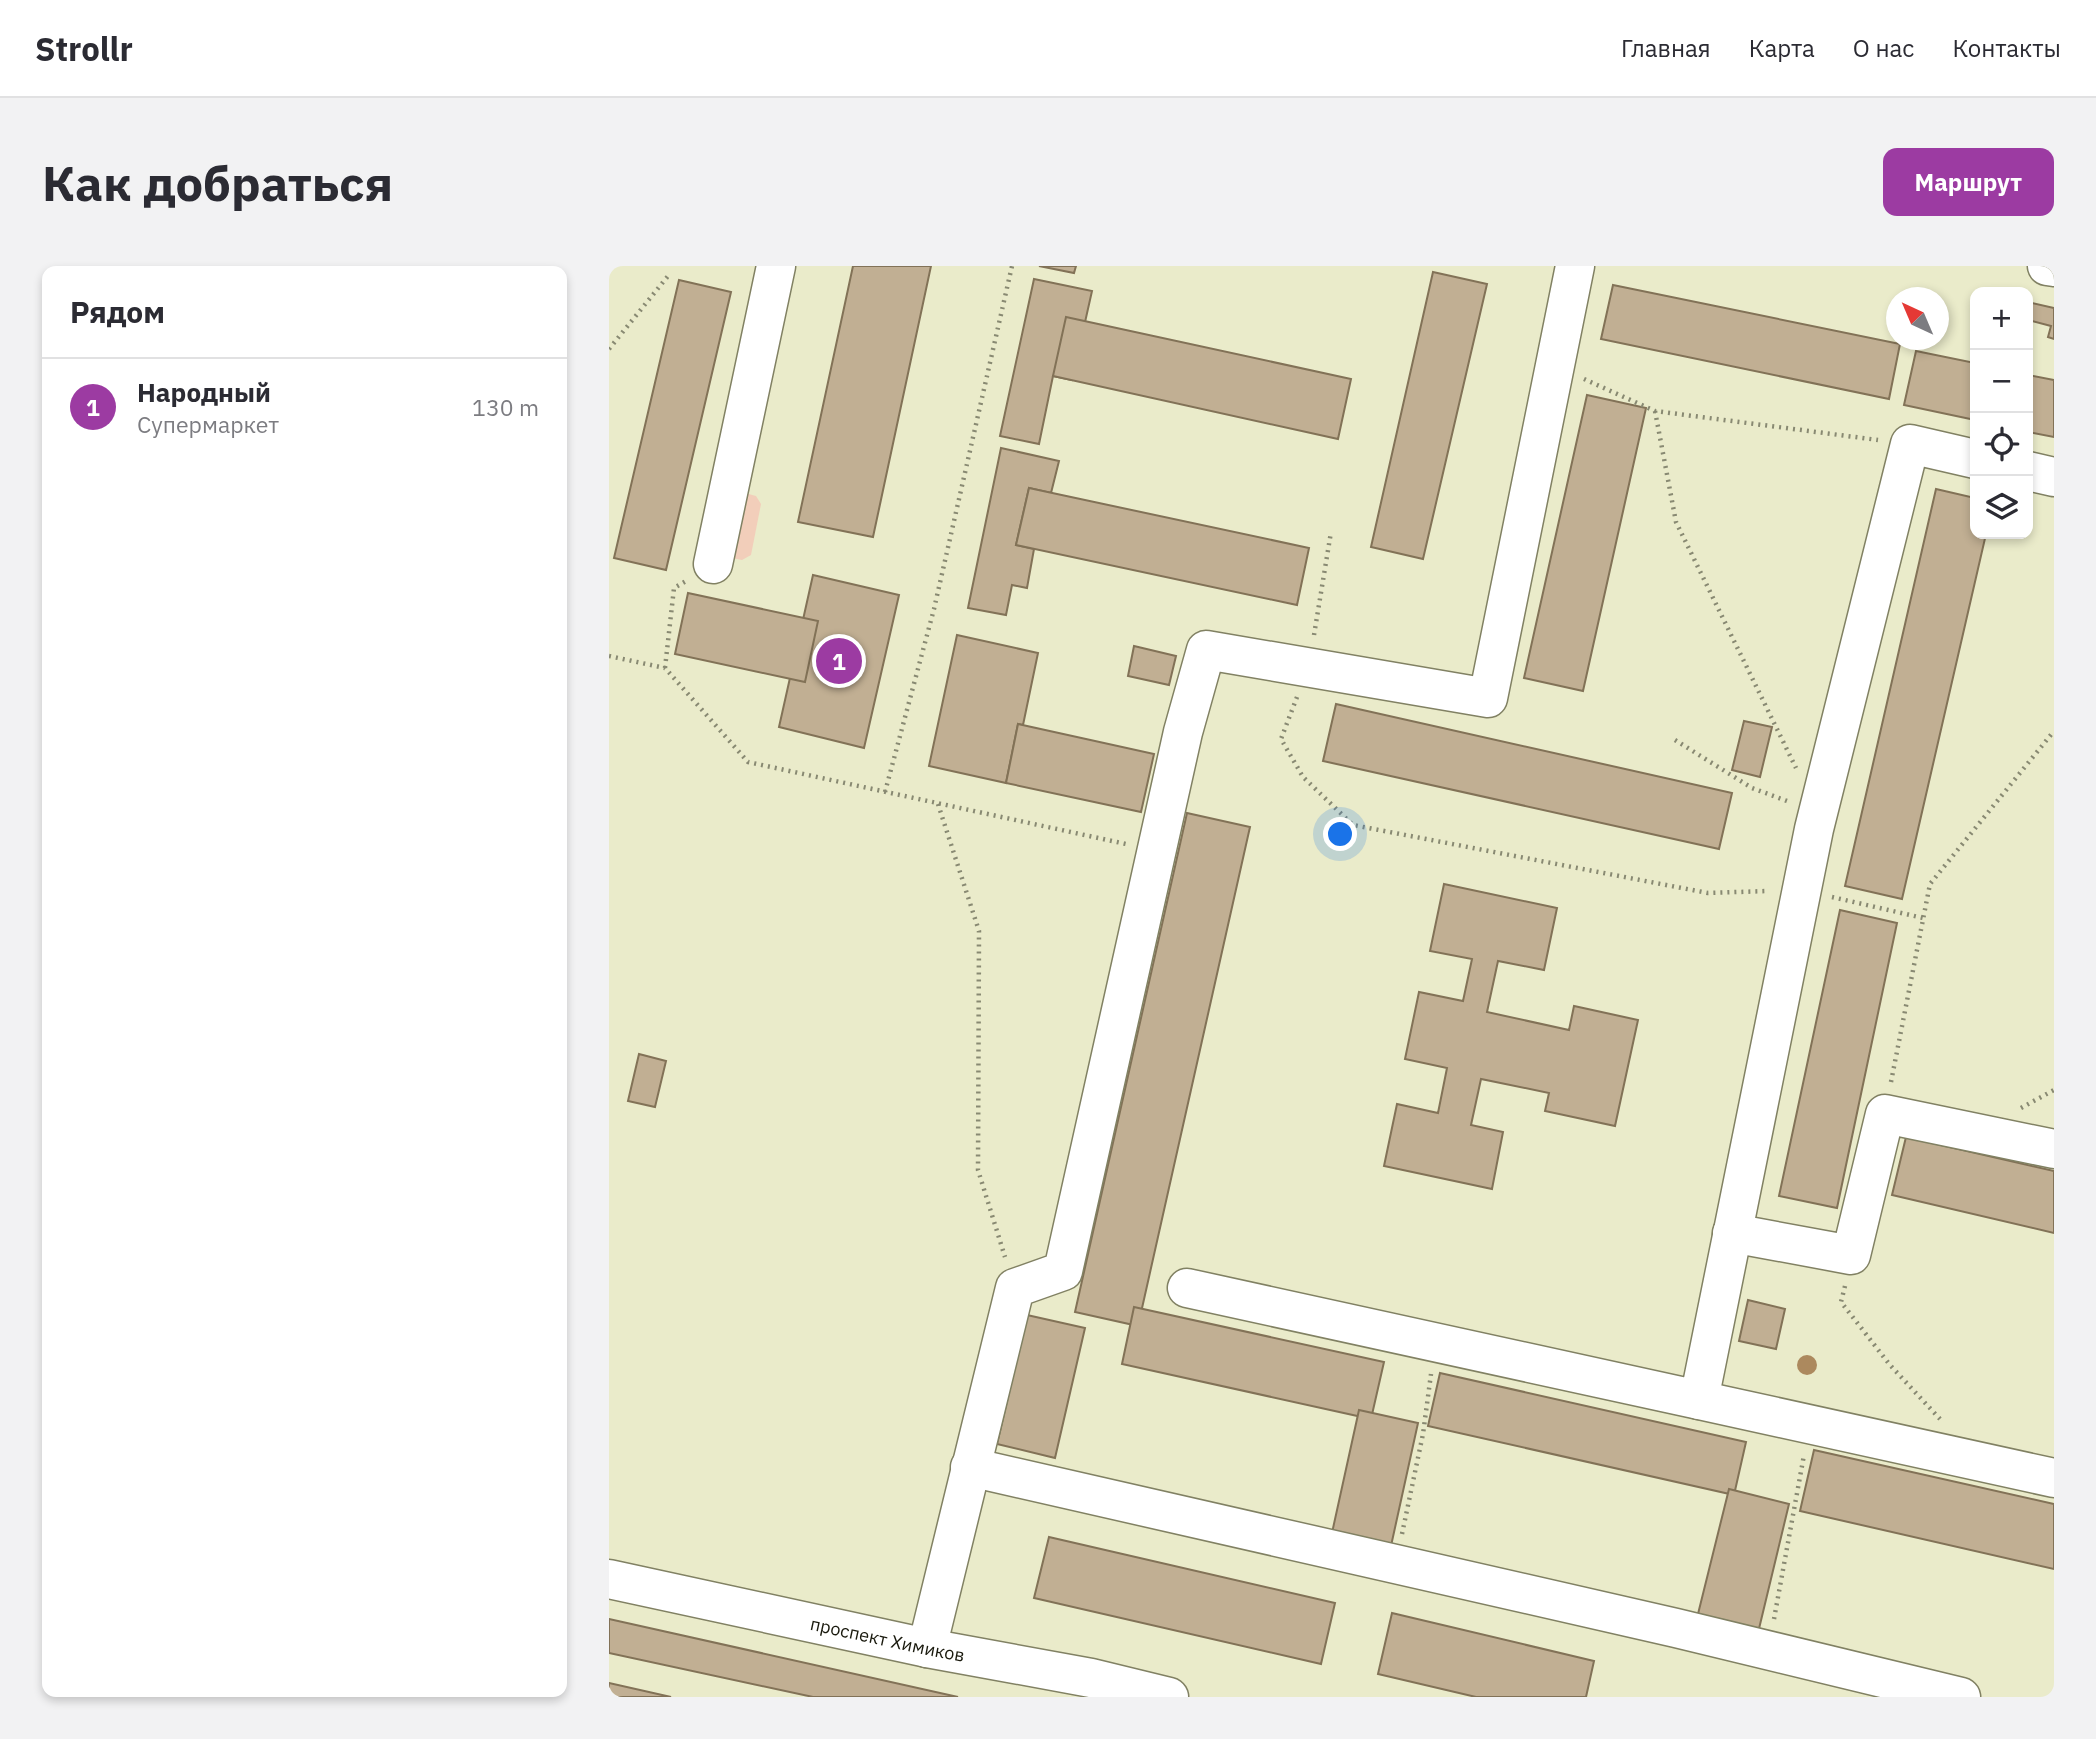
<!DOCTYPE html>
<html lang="ru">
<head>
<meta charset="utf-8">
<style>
  body { margin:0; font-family:"IBM Plex Sans",sans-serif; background:#f2f2f3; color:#2b2b33 }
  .controls { position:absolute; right:21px; top:21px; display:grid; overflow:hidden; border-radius:14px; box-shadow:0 4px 10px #0003 }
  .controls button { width:63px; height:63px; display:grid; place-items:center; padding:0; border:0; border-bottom:2px solid #e1e1e2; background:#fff; color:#2b2b33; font:35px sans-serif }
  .compass { position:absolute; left:1277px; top:21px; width:63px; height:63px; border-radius:50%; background:#fff; box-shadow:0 4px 10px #0003; rotate:316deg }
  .you { position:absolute; left:732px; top:569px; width:24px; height:24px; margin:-18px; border:5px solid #fff; border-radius:50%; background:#1a73e8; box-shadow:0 0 0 10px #1a73e833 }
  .badge { display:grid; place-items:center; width:46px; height:46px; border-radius:50%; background:#9c3ba2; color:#fff; font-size:23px; font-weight:700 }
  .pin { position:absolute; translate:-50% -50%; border:4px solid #fff; box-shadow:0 2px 7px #0006 }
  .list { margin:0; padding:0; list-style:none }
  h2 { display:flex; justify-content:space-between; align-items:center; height:91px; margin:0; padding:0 28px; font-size:30px }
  h2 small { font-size:23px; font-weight:400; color:#7c7c81 }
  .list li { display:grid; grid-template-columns:46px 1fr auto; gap:21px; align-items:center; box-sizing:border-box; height:98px; padding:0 28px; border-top:2px solid #e1e1e2 }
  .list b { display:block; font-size:26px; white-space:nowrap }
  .list p { margin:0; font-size:23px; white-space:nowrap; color:#7c7c81 }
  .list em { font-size:23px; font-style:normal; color:#7c7c81 }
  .icon { flex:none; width:38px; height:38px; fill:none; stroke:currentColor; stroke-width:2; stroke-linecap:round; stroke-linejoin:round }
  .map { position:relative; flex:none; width:1445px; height:1431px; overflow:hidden; border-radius:14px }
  header { display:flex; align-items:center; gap:42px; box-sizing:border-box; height:98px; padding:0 35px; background:#fff; border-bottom:2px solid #e1e1e2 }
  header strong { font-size:33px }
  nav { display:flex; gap:38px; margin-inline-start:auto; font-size:24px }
  .intro { display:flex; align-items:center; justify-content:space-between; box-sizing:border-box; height:168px; padding:0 42px }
  h1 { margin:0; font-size:49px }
  .button { padding:18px 32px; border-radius:14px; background:#9c3ba2; color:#fff; font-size:24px; font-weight:700 }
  main { display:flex; gap:42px; padding:0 42px }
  aside { flex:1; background:#fff; border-radius:14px; box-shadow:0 4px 10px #0003 }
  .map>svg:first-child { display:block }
  .green { fill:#f2ceba }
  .building { fill:#c1af93; stroke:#827257; stroke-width:2 }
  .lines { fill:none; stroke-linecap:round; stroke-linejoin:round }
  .minor-casing { stroke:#818163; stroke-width:41 }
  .major-casing { stroke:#818163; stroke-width:41 }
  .path { stroke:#888972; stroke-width:4.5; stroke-dasharray:2 5; stroke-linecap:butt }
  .minor { stroke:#fff; stroke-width:38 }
  .major { stroke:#fff; stroke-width:38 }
  .tree { fill:#ac895e }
  .labels { text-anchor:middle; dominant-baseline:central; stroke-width:6; stroke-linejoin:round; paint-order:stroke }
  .street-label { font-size:18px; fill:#19190d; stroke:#f8f9d7 }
</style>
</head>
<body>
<header>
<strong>Strollr</strong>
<nav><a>Главная</a><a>Карта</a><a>О нас</a><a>Контакты</a></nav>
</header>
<div class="intro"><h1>Как добраться</h1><a class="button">Маршрут</a></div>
<main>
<aside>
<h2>Рядом<small></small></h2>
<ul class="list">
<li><span class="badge">1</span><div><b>Народный</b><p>Супермаркет</p></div><em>130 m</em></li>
</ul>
</aside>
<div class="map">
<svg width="1445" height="1431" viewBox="0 0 1445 1431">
  <rect width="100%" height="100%" fill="#eaebca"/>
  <!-- green -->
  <polygon class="green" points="136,227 147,230 152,238 142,289 133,294 123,292"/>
  <!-- building -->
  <g class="building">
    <polygon points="244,0 322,0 264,271 189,256"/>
    <polygon points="430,0 467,0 465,7"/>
    <polygon points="824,6 878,18 814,293 762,281"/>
    <polygon points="425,13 483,25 463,114 444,110 430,178 391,170"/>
    <polygon points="70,14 122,26 57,304 5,292"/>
    <polygon points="1004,19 1291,78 1280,133 992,73"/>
    <polygon points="1419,36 1445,42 1445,73 1439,71 1442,60 1419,54"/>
    <polygon points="457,51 742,113 729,173 444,110"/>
    <polygon points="1307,85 1366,97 1366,154 1295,139"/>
    <polygon points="1419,109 1445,114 1445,171 1419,166"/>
    <polygon points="978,129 1037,142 974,425 915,412"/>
    <polygon points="392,182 450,195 442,227 420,222 407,279 425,283 418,322 403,319 397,349 359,342"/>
    <polygon points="420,222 700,282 688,339 407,279"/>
    <polygon points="1327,223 1366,232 1366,268 1377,268 1293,633 1236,620"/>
    <polygon points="204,309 290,329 255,482 170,461"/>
    <polygon points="79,327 209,355 196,416 66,388"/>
    <polygon points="348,369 429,387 414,459 409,458 397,517 320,500"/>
    <polygon points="525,380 567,390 560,419 519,410"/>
    <polygon points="727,438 1123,527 1110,583 714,495"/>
    <polygon points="1135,455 1163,461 1151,511 1123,504"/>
    <polygon points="409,458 545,488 532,546 397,517"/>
    <polygon points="578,547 641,561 529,1060 466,1046"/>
    <polygon points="835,618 948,642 935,704 889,695 878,746 960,764 965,740 1029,754 1006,860 936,845 940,827 872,813 862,859 894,866 883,923 775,900 788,838 829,847 838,802 796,793 810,726 854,735 863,693 821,685"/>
    <polygon points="1231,644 1288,657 1228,942 1170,930"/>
    <polygon points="30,788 57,795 46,841 19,835"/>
    <polygon points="1297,871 1445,905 1445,967 1283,929"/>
    <polygon points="1139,1034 1176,1043 1167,1083 1130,1075"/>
    <polygon points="525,1041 775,1096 762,1153 513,1098"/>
    <polygon points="418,1049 476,1062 446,1192 388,1178"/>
    <polygon points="831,1107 1137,1176 1125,1229 819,1160"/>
    <polygon points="750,1144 809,1157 780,1289 721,1276"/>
    <polygon points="1205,1184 1445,1238 1445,1303 1191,1245"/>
    <polygon points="1120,1223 1180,1238 1148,1371 1087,1356"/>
    <polygon points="440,1271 726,1337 712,1398 425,1332"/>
    <polygon points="783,1347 985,1395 977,1431 867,1431 769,1408"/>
    <polygon points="0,1353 349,1431 204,1431 0,1387"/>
    <polygon points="0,1417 62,1431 0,1431"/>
  </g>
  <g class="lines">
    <defs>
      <g id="minor">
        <polyline points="1419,205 1445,211"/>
        <polyline points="104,298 167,0"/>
        <polyline points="1123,967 1242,989 1276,848 1445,883"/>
        <polyline points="578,1022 1090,1134 1205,563 1301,178 1366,193"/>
        <polyline points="1090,1134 1445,1212"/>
        <polyline points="361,1201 1067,1362 1352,1431"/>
        <path id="s1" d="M 0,1313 L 318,1382 L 482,1412 L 560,1431"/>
        <polyline points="318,1382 406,1022 454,1005 574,466 597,384 879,432 966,0"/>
      </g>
      <polyline id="major" points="1438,0 1445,1"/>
    </defs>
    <!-- minor casing -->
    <use href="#minor" class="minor-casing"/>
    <!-- major casing -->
    <use href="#major" class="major-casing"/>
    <!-- path -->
    <g class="path">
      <polyline points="0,83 59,10"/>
      <polyline points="975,113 1046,145 1269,174"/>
      <polyline points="1046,145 1067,256 1187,502"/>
      <polyline points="705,369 722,266"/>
      <polyline points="0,390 56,402 139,496 517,578"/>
      <polyline points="56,402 65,322 77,315"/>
      <polyline points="688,431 672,473 694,511 744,559 1099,627 1159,625"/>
      <polyline points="1066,474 1143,522 1178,535"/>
      <polyline points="276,526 325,343 403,0"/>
      <polyline points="329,538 370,665 369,904 396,991"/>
      <polyline points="1223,631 1314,652"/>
      <polyline points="1282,816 1321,618 1445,465"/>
      <polyline points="1412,842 1445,824"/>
      <polyline points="1236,1020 1232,1036 1281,1099 1331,1153"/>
      <polyline points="793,1268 814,1168 822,1108"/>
      <polyline points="1165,1353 1195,1189"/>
    </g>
    <!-- minor -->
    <use href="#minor" class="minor"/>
    <!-- major -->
    <use href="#major" class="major"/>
  </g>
  <!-- trees -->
  <circle class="tree" cx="1198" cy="1099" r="10"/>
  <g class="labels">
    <!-- street labels -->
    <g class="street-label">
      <text stroke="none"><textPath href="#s1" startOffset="285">проспект Химиков</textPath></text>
    </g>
  </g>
</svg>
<div class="controls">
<button>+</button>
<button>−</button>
<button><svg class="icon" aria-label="locate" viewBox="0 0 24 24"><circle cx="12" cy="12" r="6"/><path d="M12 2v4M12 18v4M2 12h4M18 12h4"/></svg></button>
<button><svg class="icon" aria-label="layers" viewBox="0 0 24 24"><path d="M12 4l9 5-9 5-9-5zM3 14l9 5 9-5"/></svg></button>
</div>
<svg class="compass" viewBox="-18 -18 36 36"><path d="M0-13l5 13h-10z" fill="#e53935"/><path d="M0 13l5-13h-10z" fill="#7c7c81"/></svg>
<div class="you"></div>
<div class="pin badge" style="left:230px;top:395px">1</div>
</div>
</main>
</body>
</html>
